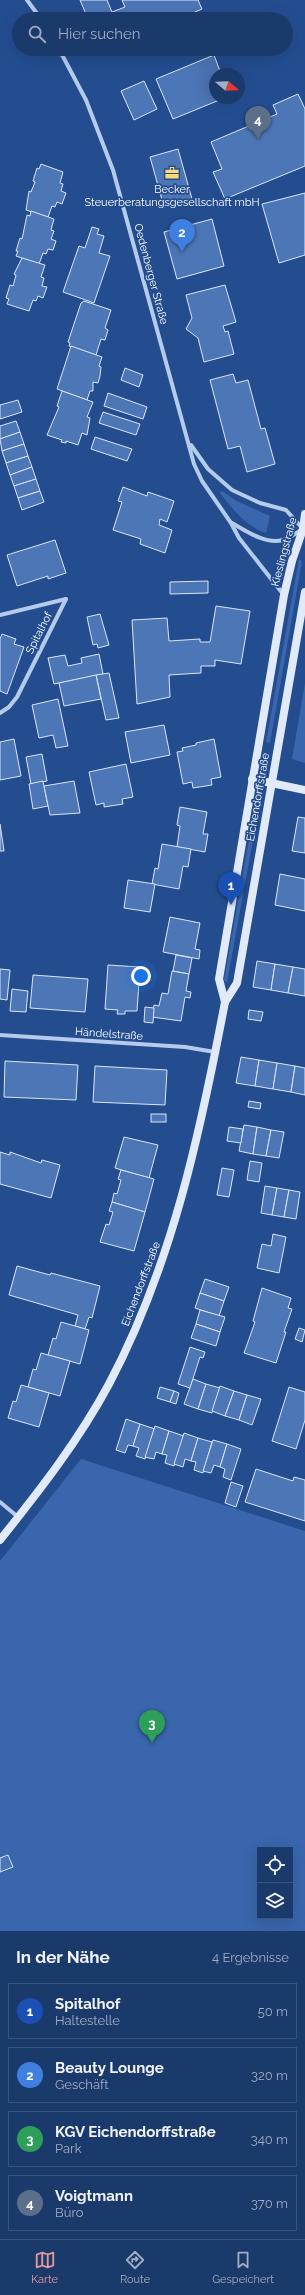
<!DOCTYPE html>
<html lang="de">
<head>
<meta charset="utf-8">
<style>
  body { margin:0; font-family:Raleway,sans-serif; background:#244172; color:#f1f3f6 }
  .controls { position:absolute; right:12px; bottom:12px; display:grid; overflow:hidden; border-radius:0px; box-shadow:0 4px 16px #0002 }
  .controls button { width:36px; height:36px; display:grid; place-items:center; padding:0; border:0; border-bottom:1px solid #39547f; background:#1b3a6c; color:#f1f3f6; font:20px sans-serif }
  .compass { position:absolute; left:209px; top:68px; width:36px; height:36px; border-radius:50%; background:#1b3a6c; box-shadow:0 4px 16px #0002; rotate:109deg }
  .you { position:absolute; left:141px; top:976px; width:14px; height:14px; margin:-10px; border:3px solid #fff; border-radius:50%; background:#1a73e8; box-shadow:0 0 0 6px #1a73e833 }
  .badge { display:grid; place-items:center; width:26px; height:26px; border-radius:50%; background:#e69b98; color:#fff; font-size:13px; font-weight:700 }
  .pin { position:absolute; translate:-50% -33px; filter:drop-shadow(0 1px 2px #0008) }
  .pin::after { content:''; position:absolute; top:21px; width:14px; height:12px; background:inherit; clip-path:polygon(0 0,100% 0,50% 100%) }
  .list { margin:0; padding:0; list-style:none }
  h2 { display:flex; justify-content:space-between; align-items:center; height:52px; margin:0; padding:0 16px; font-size:17px }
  h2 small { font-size:13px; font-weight:400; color:#a0adc2 }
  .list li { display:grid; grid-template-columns:26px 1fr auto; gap:12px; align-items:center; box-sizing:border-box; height:56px; margin:0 8px 8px; padding:0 8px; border:1px solid #39547f; border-radius:0px }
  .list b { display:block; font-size:15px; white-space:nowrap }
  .list p { margin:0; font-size:13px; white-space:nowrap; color:#a0adc2 }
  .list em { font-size:13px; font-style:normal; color:#a0adc2 }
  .icon { flex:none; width:22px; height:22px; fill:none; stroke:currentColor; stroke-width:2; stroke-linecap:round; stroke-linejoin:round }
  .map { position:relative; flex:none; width:305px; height:1931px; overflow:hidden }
  .search { position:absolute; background:#1b3a6c; box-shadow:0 4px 16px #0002; left:12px; right:12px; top:12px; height:44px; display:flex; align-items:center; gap:10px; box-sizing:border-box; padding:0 14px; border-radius:22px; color:#a0adc2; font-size:15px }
  .sheet { height:308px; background:#1b3a6c }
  nav { display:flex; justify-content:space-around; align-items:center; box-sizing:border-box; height:56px; border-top:1px solid #39547f; background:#1b3a6c; font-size:11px; color:#a0adc2 }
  nav a { display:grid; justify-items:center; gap:2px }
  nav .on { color:#e69b98 }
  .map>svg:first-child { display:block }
  .green { fill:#3966ac; fill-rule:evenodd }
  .building { fill:#4d76b6; stroke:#dae6f9 }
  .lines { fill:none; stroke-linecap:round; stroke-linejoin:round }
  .street { stroke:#b5cbec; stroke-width:4 }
  .secondary { stroke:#e1eaf9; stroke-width:8 }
  .labels { text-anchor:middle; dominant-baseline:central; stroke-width:3.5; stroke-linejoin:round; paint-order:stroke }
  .poi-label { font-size:11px; fill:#fff; stroke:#244d90 }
  .street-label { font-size:11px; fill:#fff; stroke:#244d90 }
</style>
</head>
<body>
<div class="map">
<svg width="305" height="1931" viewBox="0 0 305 1931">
  <rect width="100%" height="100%" fill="#244d90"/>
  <!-- green -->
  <g class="green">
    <path d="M 222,491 L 237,501 L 270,516 L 266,533 C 247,527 232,509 220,493 Z"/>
    <polygon points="299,559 302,561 270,743 266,742"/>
    <polygon points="305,683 305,763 292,759"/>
    <polygon points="253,817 257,818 227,983 224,980"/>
    <path d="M 81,1459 L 305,1531 L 305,1931 L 0,1931 L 0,1561 ZM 260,1850 L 290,1850 L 290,1916 L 260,1916 Z"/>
  </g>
  <!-- building -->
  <g class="building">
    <polygon points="80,0 107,0 112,12 125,7 122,0 198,0 202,9 179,19 88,19"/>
    <polygon points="214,55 221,74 215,74 215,98 222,99 173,119 156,79"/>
    <polygon points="144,81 157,109 134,120 121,91"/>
    <polygon points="298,94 305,109 305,166 225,199 213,172 222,169 211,142 277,114 273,105"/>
    <polygon points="178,149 192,199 164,207 150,157"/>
    <polygon points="41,164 63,172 60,183 63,184 61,191 66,193 62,204 57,202 55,207 52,206 48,217 26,210 29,191 31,192 35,182 33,181 37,168 39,169"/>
    <polygon points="305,193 305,255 279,263 262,204"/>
    <polygon points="31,211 54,219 51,230 54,231 51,239 56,241 53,250 48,249 46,254 43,253 39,264 16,256 18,251 16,251 20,238 22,239 27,215 30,216"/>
    <polygon points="212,219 224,266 177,279 164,232"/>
    <polygon points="92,227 99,229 97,234 104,236 99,253 110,256 94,303 63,292 79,246 85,248"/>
    <polygon points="22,258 45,265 41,277 44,278 42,286 47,287 43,298 38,296 36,301 33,300 29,311 7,304 9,299 6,298 10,285 13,286 16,275 14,274"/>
    <polygon points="225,285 236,322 223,326 225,332 228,331 234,354 204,362 198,338 186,329 192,318 186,295"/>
    <polygon points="84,301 111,310 105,328 108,330 105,340 101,339 96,355 69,346 70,343 68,342 81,303"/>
    <polygon points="71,346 102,357 99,366 101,367 100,376 98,383 93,382 93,391 90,391 87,400 57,389"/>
    <polygon points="125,368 143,375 139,387 121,380"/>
    <polygon points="233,374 236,383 248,380 261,429 265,428 275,464 247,472 240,446 228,449 210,380"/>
    <polygon points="62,391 93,402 87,417 90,418 87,435 82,433 78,445 66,441 66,443 61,442 62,440 47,435 59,407 57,406"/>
    <polygon points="108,393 147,407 143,419 104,406"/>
    <polygon points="18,400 22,412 0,419 0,405"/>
    <polygon points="103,412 140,424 136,435 99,423"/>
    <polygon points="16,421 20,432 0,439 0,426"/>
    <polygon points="20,432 24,444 2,451 0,439"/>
    <polygon points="95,437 132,449 127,461 91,449"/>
    <polygon points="24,444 28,456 6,463 2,451"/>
    <polygon points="28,456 32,467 10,475 6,463"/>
    <polygon points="32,467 36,479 14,486 10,475"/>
    <polygon points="36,479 40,491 18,498 14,486"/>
    <polygon points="123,487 147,496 148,492 174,501 167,522 160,519 159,525 172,530 165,553 140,544 141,539 113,530 122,502 118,501"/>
    <polygon points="40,491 44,502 22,510 18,498"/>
    <polygon points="55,540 66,573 48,579 48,576 17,586 7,555"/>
    <polygon points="208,581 208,593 170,594 170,582"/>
    <polygon points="216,606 250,611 241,664 215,660 215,666 201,666 201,673 169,675 170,697 137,704 132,620 167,618 169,641 200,639 200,642 210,642"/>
    <polygon points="100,614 109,645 98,648 97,644 93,645 87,617"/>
    <polygon points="2,634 16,639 14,644 24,647 7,694 0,691 0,639"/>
    <polygon points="99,654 103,674 54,684 48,658 65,655 68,666 82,663 81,658"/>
    <polygon points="109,673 119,718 106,720 96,675"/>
    <polygon points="96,675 101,699 64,706 59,683"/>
    <polygon points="58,699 68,746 56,748 53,735 39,738 32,705"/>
    <polygon points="164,725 170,755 131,763 125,732"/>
    <polygon points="14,739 21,776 0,780 0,742"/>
    <polygon points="214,739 221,777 211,779 212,785 193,788 192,782 183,784 177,752 183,751 182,748 196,745 196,743"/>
    <polygon points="42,754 47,781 31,784 26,757"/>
    <polygon points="126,764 133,797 122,799 123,804 104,807 104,803 96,805 89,772"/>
    <polygon points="43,781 48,806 33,809 29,784"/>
    <polygon points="74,781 80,813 50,815 44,786"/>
    <polygon points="180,807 207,812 203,834 208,834 205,852 177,847 180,826 177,825"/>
    <polygon points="298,817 305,818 305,853 292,851"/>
    <polygon points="0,824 4,851 0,851"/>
    <polygon points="162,844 191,849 188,867 183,866 179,889 152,884 155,868 158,869"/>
    <polygon points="280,874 305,879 305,911 275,905"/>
    <polygon points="128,880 155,884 150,912 124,908"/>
    <polygon points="170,917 200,923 195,949 200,950 199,959 163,952"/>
    <polygon points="176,955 192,958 189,974 173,971"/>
    <polygon points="257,961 275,964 271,990 253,987"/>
    <polygon points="275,964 293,967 288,993 271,990"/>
    <polygon points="108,965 140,967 137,1011 125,1011 125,1014 117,1014 118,1010 105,1009"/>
    <polygon points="293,967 305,969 305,996 288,993"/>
    <polygon points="0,969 10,970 7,1000 0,999"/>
    <polygon points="172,971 189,974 186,991 191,992 190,998 185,997 181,1021 152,1017 154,1005 159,1006 162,993 168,994"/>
    <polygon points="33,975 88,979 85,1012 30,1008"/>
    <polygon points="12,989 28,991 26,1012 10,1011"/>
    <polygon points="145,1007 154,1008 153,1023 144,1022"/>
    <polygon points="249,1010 263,1012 261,1021 248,1019"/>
    <polygon points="241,1057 259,1060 255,1086 236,1083"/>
    <polygon points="259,1060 277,1063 273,1089 255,1086"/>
    <polygon points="5,1061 78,1065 76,1100 4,1097"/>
    <polygon points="277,1063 295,1066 291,1092 273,1089"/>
    <polygon points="95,1066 167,1070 165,1105 93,1102"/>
    <polygon points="295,1066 305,1068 305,1095 291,1092"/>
    <polygon points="249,1101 261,1103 260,1109 248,1107"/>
    <rect x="151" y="1114" width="15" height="8"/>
    <polygon points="244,1125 257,1127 253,1154 239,1151"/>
    <polygon points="229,1127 243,1129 241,1143 227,1141"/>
    <polygon points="257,1127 271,1130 266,1156 253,1154"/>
    <polygon points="271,1130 284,1132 279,1158 266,1156"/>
    <polygon points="124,1137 158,1145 149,1178 115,1168"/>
    <polygon points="0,1152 10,1155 10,1152 41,1163 42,1160 60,1165 51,1198 0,1184"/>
    <polygon points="250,1161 262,1163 259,1182 247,1180"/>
    <polygon points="222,1168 234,1170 229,1197 217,1195"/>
    <polygon points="121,1170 154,1179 145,1212 112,1202 114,1193 117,1194 121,1180 118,1179"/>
    <polygon points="265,1186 277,1188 272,1215 261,1213"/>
    <polygon points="277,1188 289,1190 284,1217 272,1215"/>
    <polygon points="289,1190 300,1192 296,1219 284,1217"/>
    <polygon points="112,1202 145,1212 134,1251 100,1242 106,1224 109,1225 113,1212 109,1211"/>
    <polygon points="273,1234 286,1237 279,1273 257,1268 262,1244 271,1246"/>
    <polygon points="17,1266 50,1275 51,1273 100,1286 92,1318 89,1317 85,1329 75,1326 78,1315 9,1295"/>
    <polygon points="205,1279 229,1287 224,1301 200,1293"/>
    <polygon points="262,1288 291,1298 288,1308 292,1309 284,1332 286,1332 276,1363 244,1353 255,1322 253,1321"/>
    <polygon points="200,1293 224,1301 219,1316 195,1308"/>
    <polygon points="200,1310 225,1317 220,1332 196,1324"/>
    <polygon points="61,1322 89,1330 80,1364 48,1355 53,1338 56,1339"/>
    <polygon points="196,1324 220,1332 216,1346 191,1338"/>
    <polygon points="299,1328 305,1330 302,1342 295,1339"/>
    <polygon points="190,1347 205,1352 203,1358 200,1357 190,1388 178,1384"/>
    <polygon points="41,1353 70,1361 60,1396 28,1387 33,1369 36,1370"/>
    <polygon points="193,1379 206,1384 198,1409 184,1404"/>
    <polygon points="206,1384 220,1388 212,1413 198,1409"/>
    <polygon points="21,1385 49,1393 39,1427 8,1418 13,1401 16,1402"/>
    <polygon points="220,1386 234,1391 225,1416 212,1411"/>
    <polygon points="160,1387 174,1391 170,1402 157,1398"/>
    <polygon points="289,1387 305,1392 305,1420 296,1449 272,1441"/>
    <polygon points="174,1391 179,1393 176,1404 170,1402"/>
    <polygon points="234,1391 247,1395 239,1420 225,1416"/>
    <polygon points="247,1395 261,1399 252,1425 239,1420"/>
    <polygon points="126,1419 140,1424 133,1446 128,1445 125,1453 116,1450"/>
    <polygon points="140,1424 155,1429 145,1459 136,1456 139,1448 133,1446"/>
    <polygon points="155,1426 169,1431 162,1454 156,1452 154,1459 145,1457"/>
    <polygon points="169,1431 184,1436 174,1466 165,1463 167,1455 162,1454"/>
    <polygon points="184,1433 198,1438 191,1461 185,1459 183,1467 174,1464"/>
    <polygon points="198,1438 212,1442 203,1473 194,1470 196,1462 191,1461"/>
    <polygon points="213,1440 227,1444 220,1467 214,1465 211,1473 203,1471"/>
    <polygon points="227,1444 241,1449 231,1480 223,1477 225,1469 220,1467"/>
    <polygon points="256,1469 293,1481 294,1477 305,1480 305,1521 245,1502"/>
    <polygon points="231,1482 243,1486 236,1507 225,1503"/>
    <polygon points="8,1855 13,1867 0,1872 0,1858"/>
  </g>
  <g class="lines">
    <!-- street -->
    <g class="street">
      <polyline points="27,0 41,19"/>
      <polyline points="59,49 86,100 113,170 194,464 202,481 231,523 239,538 283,594"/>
      <path d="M 191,445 L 208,469 L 232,490 L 260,503 L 286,510 L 303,529 C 297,532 290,538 283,540 C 266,545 246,531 232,523"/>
      <polyline points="0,615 66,599"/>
      <polyline points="0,713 9,707 17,697 66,599"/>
      <polyline points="0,1035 185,1047 215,1052"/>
      <polyline points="0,1502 18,1517"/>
    </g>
    <!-- secondary -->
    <g class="secondary">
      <polyline points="252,779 305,790"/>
      <polyline points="225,1002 219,979 284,595 292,561 303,529 305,514"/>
      <path d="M 0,1540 C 40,1490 79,1440 109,1384 C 172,1265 200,1134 225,1002 L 237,983 L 305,592"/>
    </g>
  </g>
  <!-- icons -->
  <defs>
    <symbol id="office-bare" viewBox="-9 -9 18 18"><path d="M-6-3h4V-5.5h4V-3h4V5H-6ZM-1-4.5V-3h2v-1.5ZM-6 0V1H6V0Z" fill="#f6d979" stroke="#244d90" stroke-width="2.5" paint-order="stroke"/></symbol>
  </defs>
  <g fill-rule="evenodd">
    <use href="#office-bare" x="162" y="163" width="20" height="20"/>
  </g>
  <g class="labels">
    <!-- poi labels -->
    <g class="poi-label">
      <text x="172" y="189">Becker<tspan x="172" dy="13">Steuerberatungsgesellschaft mbH</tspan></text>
    </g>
    <!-- street labels -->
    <g class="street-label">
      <text transform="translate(151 274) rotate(75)">Oedenberger Straße</text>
      <text transform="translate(284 552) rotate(-75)">Kieslingstraße</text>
      <text transform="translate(39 633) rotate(-63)">Spitalhof</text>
      <text transform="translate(258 797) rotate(-80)">Eichendorffstraße</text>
      <text transform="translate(109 1034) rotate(4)">Händelstraße</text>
      <text transform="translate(141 1284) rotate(-69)">Eichendorffstraße</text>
    </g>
  </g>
</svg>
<div class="controls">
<button><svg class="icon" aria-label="locate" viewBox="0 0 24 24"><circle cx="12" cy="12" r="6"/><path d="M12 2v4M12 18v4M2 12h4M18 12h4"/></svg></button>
<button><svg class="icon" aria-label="layers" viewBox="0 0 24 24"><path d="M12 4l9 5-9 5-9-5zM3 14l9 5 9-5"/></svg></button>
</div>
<svg class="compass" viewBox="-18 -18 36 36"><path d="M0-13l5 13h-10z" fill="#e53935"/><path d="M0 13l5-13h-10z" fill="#a0adc2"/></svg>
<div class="you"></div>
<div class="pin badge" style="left:231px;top:905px;background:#1a4fb4">1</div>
<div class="pin badge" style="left:182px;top:252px;background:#3f7fe0">2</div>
<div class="pin badge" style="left:152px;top:1743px;background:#2e9e5b">3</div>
<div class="pin badge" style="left:258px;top:139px;background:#5c6f8a">4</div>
<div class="search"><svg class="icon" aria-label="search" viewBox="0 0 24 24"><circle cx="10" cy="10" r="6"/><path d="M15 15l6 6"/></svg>Hier suchen</div>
</div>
<section class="sheet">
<h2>In der Nähe<small>4 Ergebnisse</small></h2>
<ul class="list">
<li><span class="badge" style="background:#1a4fb4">1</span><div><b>Spitalhof</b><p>Haltestelle</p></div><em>50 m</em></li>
<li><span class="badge" style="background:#3f7fe0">2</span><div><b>Beauty Lounge</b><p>Geschäft</p></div><em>320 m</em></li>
<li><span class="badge" style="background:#2e9e5b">3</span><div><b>KGV Eichendorffstraße</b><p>Park</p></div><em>340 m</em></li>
<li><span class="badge" style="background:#5c6f8a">4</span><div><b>Voigtmann</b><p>Büro</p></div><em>370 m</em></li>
</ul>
</section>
<nav>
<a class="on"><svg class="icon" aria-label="map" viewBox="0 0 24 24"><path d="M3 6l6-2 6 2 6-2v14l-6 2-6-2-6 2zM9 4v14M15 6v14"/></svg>Karte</a>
<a><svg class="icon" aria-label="directions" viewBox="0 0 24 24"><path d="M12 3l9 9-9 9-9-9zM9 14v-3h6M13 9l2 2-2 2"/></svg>Route</a>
<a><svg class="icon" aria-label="saved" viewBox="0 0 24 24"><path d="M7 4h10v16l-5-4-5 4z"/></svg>Gespeichert</a>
</nav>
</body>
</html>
